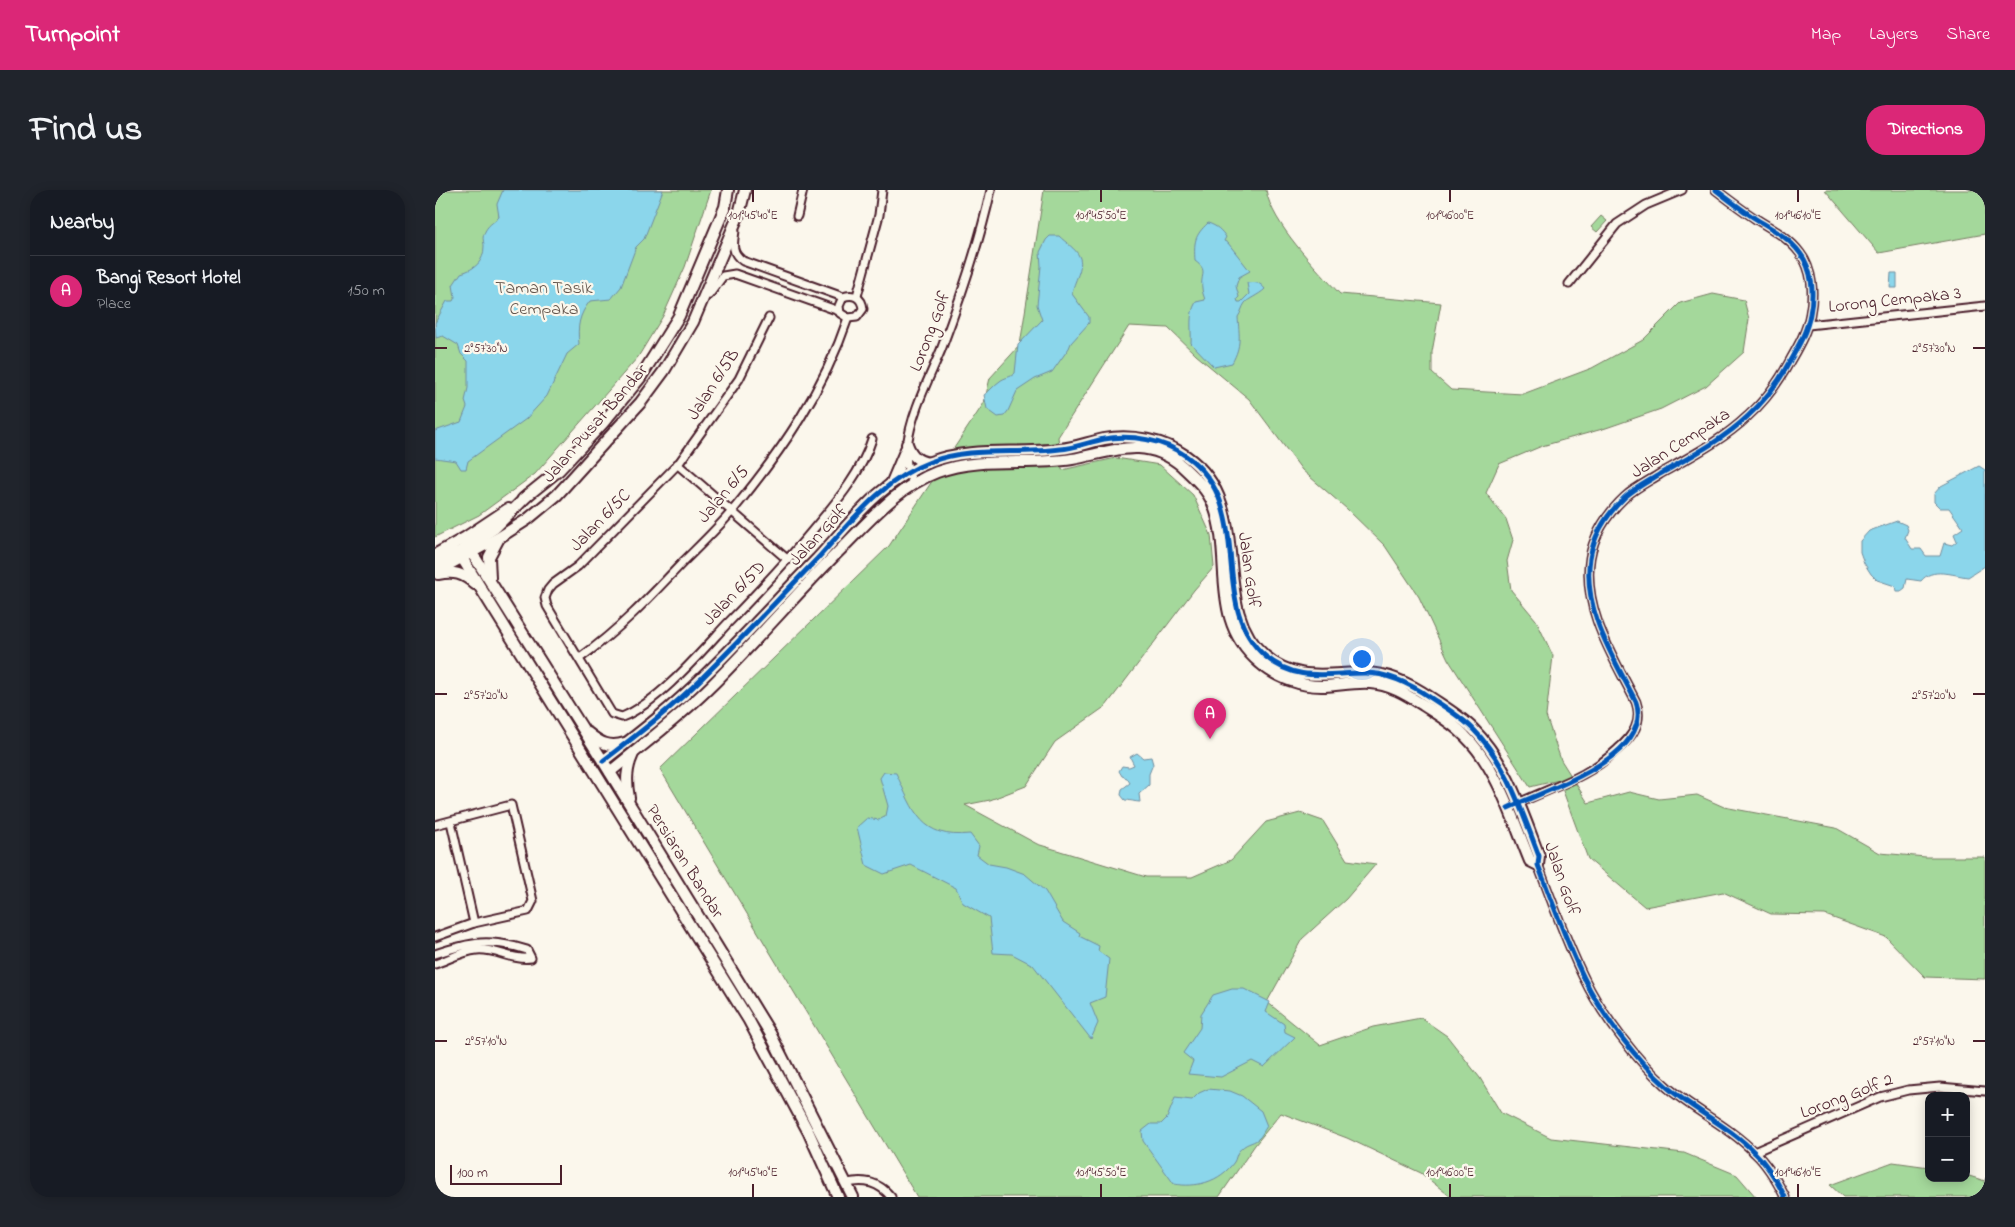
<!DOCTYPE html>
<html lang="en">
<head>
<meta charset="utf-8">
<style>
  body { margin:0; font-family:"Indie Flower",sans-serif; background:#20242c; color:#f1f3f6 }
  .controls { position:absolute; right:15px; bottom:15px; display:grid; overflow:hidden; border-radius:10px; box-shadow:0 2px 12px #0003 }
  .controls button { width:45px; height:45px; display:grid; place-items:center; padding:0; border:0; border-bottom:1px solid #363941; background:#171b24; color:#f1f3f6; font:25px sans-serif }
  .scale { position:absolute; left:15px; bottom:12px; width:112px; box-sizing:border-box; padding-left:5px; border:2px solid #4a1f2b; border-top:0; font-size:14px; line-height:18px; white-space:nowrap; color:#4a1f2b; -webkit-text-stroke:4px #fbf7ec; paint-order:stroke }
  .you { position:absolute; left:926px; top:468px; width:18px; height:18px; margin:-12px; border:4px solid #fff; border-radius:50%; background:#1a73e8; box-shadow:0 0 0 8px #1a73e833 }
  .badge { display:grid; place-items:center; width:32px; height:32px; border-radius:50%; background:#db2777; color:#fff; font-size:16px; font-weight:700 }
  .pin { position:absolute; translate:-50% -41px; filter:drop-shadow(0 1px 2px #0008) }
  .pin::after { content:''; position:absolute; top:26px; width:18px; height:15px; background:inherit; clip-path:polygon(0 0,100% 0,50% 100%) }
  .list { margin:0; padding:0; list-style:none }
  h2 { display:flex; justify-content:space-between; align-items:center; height:65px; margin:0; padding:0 20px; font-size:21px }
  h2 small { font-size:16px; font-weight:400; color:#9ea1a6 }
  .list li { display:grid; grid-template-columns:32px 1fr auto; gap:15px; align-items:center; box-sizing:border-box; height:70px; padding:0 20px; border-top:1px solid #363941 }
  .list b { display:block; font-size:19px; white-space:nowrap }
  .list p { margin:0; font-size:16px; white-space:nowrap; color:#9ea1a6 }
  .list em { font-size:16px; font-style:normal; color:#9ea1a6 }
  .map { position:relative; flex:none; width:1550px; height:1007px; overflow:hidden; border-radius:20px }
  header { display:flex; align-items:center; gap:30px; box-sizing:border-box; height:70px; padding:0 25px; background:#db2777; color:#fff }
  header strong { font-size:24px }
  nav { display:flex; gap:28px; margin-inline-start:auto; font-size:18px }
  .intro { display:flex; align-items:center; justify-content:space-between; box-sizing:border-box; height:120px; padding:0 30px }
  h1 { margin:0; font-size:35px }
  .button { padding:12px 22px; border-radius:20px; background:#db2777; color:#fff; font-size:18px; font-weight:700 }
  main { display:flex; gap:30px; padding:0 30px }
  aside { flex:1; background:#171b24; border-radius:20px; box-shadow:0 2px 12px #0003 }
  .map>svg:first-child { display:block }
  .green { fill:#a4d89b; stroke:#777c63 }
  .water { fill:#8bd6eb; stroke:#718d9e }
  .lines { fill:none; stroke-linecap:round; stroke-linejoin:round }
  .street-casing { stroke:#4a1f2b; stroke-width:11 }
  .secondary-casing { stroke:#4a1f2b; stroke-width:14 }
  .street { stroke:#fbf7ec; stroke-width:7 }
  .secondary { stroke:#fbf7ec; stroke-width:10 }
  .cycleway-casing { stroke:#fbf7ec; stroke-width:8 }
  .cycleway { stroke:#0057b8; stroke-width:5 }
  .ticks { fill:none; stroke:#4a1f2b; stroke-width:2 }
  .labels { text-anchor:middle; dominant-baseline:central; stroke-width:4.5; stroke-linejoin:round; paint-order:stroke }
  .park-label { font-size:18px; fill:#65564d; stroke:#fbf7ec }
  .street-label { font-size:18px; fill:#4a1f2b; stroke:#fbf7ec }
  .ticks-label { font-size:12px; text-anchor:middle; fill:#4a1f2b; stroke:#fbf7ec; stroke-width:4.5; stroke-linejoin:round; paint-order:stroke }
</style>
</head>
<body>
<header>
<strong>Turnpoint</strong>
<nav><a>Map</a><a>Layers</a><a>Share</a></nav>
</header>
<div class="intro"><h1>Find us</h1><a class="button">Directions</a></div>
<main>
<aside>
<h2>Nearby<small></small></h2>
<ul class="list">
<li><span class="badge">A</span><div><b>Bangi Resort Hotel</b><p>Place</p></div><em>150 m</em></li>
</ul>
</aside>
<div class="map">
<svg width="1550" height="1007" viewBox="0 0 1550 1007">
  <rect width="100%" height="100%" fill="#fbf7ec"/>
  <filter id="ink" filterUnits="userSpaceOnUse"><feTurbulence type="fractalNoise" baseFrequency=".02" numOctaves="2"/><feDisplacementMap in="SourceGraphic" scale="10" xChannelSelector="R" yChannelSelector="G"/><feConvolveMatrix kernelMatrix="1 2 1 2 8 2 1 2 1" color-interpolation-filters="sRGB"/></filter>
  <g filter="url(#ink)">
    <!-- green -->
    <g class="green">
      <polygon points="0,0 276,0 250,77 228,126 203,167 100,284 44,325 0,347"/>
      <path d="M 609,0 L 831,0 C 837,34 881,78 905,104 L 1006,113 L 997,162 L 997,183 L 1016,200 L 1088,204 L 1157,178 L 1208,150 L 1245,113 L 1278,104 L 1309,110 L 1314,129 L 1309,162 L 1271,196 L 1226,219 L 1171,238 L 1107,256 L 1064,274 L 1051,303 L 1071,329 L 1078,350 L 1072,371 L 1076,400 L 1101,430 L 1118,466 L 1111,526 L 1126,570 L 1153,613 L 1194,602 L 1224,609 L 1262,605 L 1289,617 L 1401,638 L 1445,663 L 1491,667 L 1550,667 L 1550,789 L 1490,787 L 1451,747 L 1390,725 L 1336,724 L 1288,702 L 1210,717 L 1153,669 L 1124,590 L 1095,597 L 1013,469 L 984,407 L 950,356 L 912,319 L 867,280 L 814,209 L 761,165 L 733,138 L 694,136 L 623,247 L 627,280 L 681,268 L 725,275 L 758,305 L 776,345 L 779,377 L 759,400 L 671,516 L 620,552 L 591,596 L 555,610 L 530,615 L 602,654 L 711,687 L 757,687 L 796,670 L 831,632 L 865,623 L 888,631 L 912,670 L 941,674 L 911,709 L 867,749 L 832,812 L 885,855 L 938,837 L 986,828 L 1012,846 L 1045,888 L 1066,923 L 1116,948 L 1249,963 L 1302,985 L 1321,1007 L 1016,1007 L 986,983 L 912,948 L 846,923 L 820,955 L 784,1007 L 482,1007 L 225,579 L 454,356 L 549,213 L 555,188 L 585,155 Z"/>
      <polygon points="1390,0 1550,0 1550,44 1444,63"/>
      <polygon points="1166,26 1172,31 1162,42 1156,37"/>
      <polygon points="1458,972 1494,977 1494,988 1531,988 1531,985 1550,991 1550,1007 1408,1007 1395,995"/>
    </g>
    <!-- water -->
    <g class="water">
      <path d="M 68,0 L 228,0 L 209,49 L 201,57 L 186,97 L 176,109 L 155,111 C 144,125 142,136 144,154 L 132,164 L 112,206 L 91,229 L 33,271 L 31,279 L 26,279 L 21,271 L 0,268 L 0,241 L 26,232 L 32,217 L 30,211 L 33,198 L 33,171 L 26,164 L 23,155 L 8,146 L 1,148 L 0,133 L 12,111 L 18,111 L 20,107 L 18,95 L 26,83 C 40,79 49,72 49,56 C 49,52 47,48 49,44 C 52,35 58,33 64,27 L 62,14 Z"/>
      <path d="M 773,33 C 782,36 786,40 791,47 L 789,51 L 793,53 L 815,81 L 804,87 L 801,96 L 804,107 L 802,109 L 803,112 L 806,112 L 814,104 L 812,93 C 820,92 825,92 830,99 C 824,105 813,109 810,113 C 807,117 806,123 803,127 C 804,146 807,155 797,173 L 779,177 L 756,153 C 757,138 753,126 761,112 L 770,110 C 769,106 767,102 767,98 C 765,84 774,81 760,71 C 759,52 759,46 773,33 Z"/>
      <path d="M 615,46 L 624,46 C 630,52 641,59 644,66 C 650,77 638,92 637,104 L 654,127 L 654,133 L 636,153 L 634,158 L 617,182 L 600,189 L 582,201 L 573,221 L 569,226 L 563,227 L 552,219 L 549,205 C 555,201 559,195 565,191 C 570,187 575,188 580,183 L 583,155 L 607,130 L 602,115 L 606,76 L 605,62 L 611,50 Z"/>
      <polygon points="1456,83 1462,83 1462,98 1455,98"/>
      <path d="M 1544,276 L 1550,280 L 1550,376 L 1533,387 C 1517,385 1497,377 1486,391 L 1472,389 L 1470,398 L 1466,401 L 1461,401 L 1460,396 L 1442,390 L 1436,384 L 1429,373 L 1425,362 L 1425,351 L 1434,341 L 1462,331 L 1471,335 L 1473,340 L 1470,348 L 1477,359 L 1486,359 L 1491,366 L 1505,366 L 1509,353 L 1517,355 L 1522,351 L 1519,344 L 1528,338 L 1514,318 L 1505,318 L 1499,312 L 1499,304 L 1506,296 Z"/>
      <path d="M 702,563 L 708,568 L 716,567 L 718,574 L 714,584 L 714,595 L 704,604 L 705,612 C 700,612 695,610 690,610 L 686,605 L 687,599 L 695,593 L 692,588 L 687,586 L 684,581 L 687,576 L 694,577 L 699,575 L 695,567 Z"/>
      <path d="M 449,582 L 461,583 C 479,622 486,649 535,644 L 544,656 L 542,665 L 554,674 L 571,677 L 590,684 L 610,701 L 628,732 L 645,743 L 644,746 L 664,756 L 663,761 L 674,769 L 670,807 L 655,813 L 663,833 L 656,849 L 598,775 L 577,764 L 558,763 L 554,728 L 528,713 L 521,698 L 476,675 L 449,684 L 431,675 L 422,637 L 432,628 L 444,630 L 451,626 L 453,616 L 445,588 Z"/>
      <polygon points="797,799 809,799 835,812 831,822 849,834 850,842 860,847 829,877 817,871 786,887 753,884 758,871 748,863 765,838 766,824 778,805"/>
      <path d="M 773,899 L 795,901 L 807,906 L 826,921 L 832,936 C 829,940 827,946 823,949 C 817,954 811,952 803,962 C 801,965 801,969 799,972 C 785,992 761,998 739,994 L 708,951 L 707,941 L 716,934 L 726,934 L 732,928 L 740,908 L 757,910 L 764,903 Z"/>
    </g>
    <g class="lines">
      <defs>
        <g id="street">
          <polyline points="362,26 368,0"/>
          <path d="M 300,41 C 298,54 296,63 308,71 L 408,107 C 418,103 427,107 428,119 L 422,127 L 413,128 L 405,123 L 404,116 L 408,107"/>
          <polyline points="1134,94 1182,34 1211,15 1247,0"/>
          <polyline points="274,105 288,86 300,84 404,121"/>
          <polyline points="422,106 444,25 447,0"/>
          <path d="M 334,128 L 304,189 L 244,273 L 143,376 L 118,394 L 113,400 L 110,408 L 112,416 L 177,524 L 187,527 C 224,512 265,463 292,434 C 323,402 354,369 382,335 C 404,309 427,281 437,249"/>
          <polyline points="1373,135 1550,116"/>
          <polyline points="242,274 353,370"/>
          <path d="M 478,293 C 472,281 470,270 472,257 C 476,223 493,191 506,160 C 526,107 544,55 556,0"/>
          <path d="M 145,468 C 185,439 214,408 248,372 C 265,355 283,338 298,320 C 346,262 389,200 413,128"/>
          <path d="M 1080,615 C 1118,596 1150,590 1183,559 C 1198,546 1208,532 1201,512 C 1179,468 1147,420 1155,368 C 1159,344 1173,323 1190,307 C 1200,298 1214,291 1225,284 C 1255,267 1288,250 1313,226 C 1331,210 1345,190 1356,169 C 1364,155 1372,141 1375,124 C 1379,104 1378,80 1365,63 C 1353,47 1337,39 1321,29 C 1307,20 1294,10 1281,0"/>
          <polyline points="16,632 39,733"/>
          <polyline points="0,635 76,615 98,711 93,721 39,733 0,747"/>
          <path d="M 1103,675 C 1118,713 1131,752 1149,788 C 1166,824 1202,871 1232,897 C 1260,921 1294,936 1320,963 C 1333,975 1342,991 1350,1007"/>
          <path d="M 0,764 C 36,752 54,748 92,760 L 96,768 C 78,771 60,758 42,760 C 28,761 12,770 0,774"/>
          <polyline points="1319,962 1445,907 1473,900 1505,897 1550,901"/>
          <path d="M 412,993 C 430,989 444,992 456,1007"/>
        </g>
        <g id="secondary">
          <path d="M 472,254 C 476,265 482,271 493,273"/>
          <polyline points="457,292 471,259"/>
          <polyline points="93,305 60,338 32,356 27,362 27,368 313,829 374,943 403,1007"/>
          <polyline points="88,309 124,280 168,233 205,188 244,126 290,17 293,0"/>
          <polyline points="1,364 31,347 73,319"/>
          <polyline points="0,372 28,360 35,362 41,369 168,571 335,843 418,1007"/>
          <polyline points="0,382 65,347 93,329 122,305 206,212 229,181 258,132 304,24 310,0"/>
          <path d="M 3,384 C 19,381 28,383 40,394"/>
          <polyline points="55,388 54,367 63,350"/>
          <path d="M 153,543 C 165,553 174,558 190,553"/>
          <path d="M 168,571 C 203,544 237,518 268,487 C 307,449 344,408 382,369 C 415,333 448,289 495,272 C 537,256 581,265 625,259 C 640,258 654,252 669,249 C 696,244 729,250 751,266 C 823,317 771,415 830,466 C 862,493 892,483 930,483 C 954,483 977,495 996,508 C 1011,518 1026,527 1038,539 C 1072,573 1087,622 1104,666 L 1103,675 L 1095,671 C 1078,630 1062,577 1030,546 C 1018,533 1003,525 988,515 C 972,505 955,494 935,493 C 921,492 905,495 890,496 C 867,497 842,488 825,473 C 773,430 799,369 779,316 C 773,300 760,288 747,276 C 710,245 677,262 637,269 C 592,276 545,266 502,282 C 463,297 436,329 407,358 C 363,402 322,450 278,494 C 246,526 210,553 175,582"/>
          <path d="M 194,608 C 191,592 191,579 198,564"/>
        </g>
      </defs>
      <!-- street casing -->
      <use href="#street" class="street-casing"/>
      <!-- secondary casing -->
      <use href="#secondary" class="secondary-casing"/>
      <!-- street -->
      <use href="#street" class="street"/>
      <!-- secondary -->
      <use href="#secondary" class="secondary"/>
      <defs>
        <g id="cycleway">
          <path d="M 168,571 C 203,544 237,518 268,487 C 307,449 344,408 382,369 C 415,333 448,289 495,272 C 537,256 581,265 625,259 C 640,258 654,252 669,249 C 696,244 729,250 751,266 C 823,317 771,415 830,466 C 862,493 892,483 930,483 C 954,483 977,495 996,508 C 1011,518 1026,527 1038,539 C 1072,573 1087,622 1104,666 L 1103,675 C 1118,713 1131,752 1149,788 C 1166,824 1202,871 1232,897 C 1260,921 1294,936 1320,963 C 1333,975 1342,991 1350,1007"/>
          <path d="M 1073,618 C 1108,601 1220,567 1201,512 C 1179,468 1147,420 1155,368 C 1159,344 1173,323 1190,307 C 1200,298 1214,291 1225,284 C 1255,267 1288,250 1313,226 C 1331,210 1345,190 1356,169 C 1364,155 1372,141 1375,124 C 1379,104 1378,80 1365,63 C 1353,47 1337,39 1321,29 C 1307,20 1294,10 1281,0"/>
        </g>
      </defs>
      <!-- cycleway casing -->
      <use href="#cycleway" class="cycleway-casing"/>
      <!-- cycleway -->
      <use href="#cycleway" class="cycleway"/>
    </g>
  </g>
  <!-- ticks -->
  <path class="ticks" d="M 318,0 L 318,12M 666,0 L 666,12M 1015,0 L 1015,12M 1363,0 L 1363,12M 0,158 L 12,158M 1538,158 L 1550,158M 0,504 L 12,504M 1538,504 L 1550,504M 0,851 L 12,851M 1538,851 L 1550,851M 318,994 L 318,1007M 666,994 L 666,1007M 1015,994 L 1015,1007M 1363,994 L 1363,1007"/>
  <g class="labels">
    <!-- park labels -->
    <g class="park-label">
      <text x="109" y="99">Taman Tasik<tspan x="109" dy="21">Cempaka</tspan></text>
    </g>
    <!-- street labels -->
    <g class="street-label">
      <text transform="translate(1460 111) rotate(-6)">Lorong Cempaka 3</text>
      <text transform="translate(496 142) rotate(-69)">Lorong Golf</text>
      <text transform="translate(279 195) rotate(-57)">Jalan 6/5B</text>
      <text transform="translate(161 234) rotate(-49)">Jalan Pusat Bandar</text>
      <text transform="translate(1246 254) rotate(-33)">Jalan Cempaka</text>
      <text transform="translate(289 305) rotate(-50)">Jalan 6/5</text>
      <text transform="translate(166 331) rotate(-46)">Jalan 6/5C</text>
      <text transform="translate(384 346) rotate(-47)">Jalan Golf</text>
      <text transform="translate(813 380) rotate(82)">Jalan Golf</text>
      <text transform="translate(300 404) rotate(-46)">Jalan 6/5D</text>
      <text transform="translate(249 672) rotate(58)">Persiaran Bandar</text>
      <text transform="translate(1126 689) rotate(71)">Jalan Golf</text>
      <text transform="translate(1412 907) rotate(-21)">Lorong Golf 2</text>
    </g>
  </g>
  <g class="ticks-label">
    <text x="318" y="29">101°45'40"E</text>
    <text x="666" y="29">101°45'50"E</text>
    <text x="1015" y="29">101°46'00"E</text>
    <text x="1363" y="29">101°46'10"E</text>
    <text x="51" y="162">2°57'30"N</text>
    <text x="1499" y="162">2°57'30"N</text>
    <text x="51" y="509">2°57'20"N</text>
    <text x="1499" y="509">2°57'20"N</text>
    <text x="51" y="855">2°57'10"N</text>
    <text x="1499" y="855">2°57'10"N</text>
    <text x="318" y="986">101°45'40"E</text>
    <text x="666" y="986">101°45'50"E</text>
    <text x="1015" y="986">101°46'00"E</text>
    <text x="1363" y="986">101°46'10"E</text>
  </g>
</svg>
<div class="controls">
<button>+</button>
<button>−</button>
</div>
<div class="scale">100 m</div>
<div class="you"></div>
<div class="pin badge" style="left:775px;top:549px">A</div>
</div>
</main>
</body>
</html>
